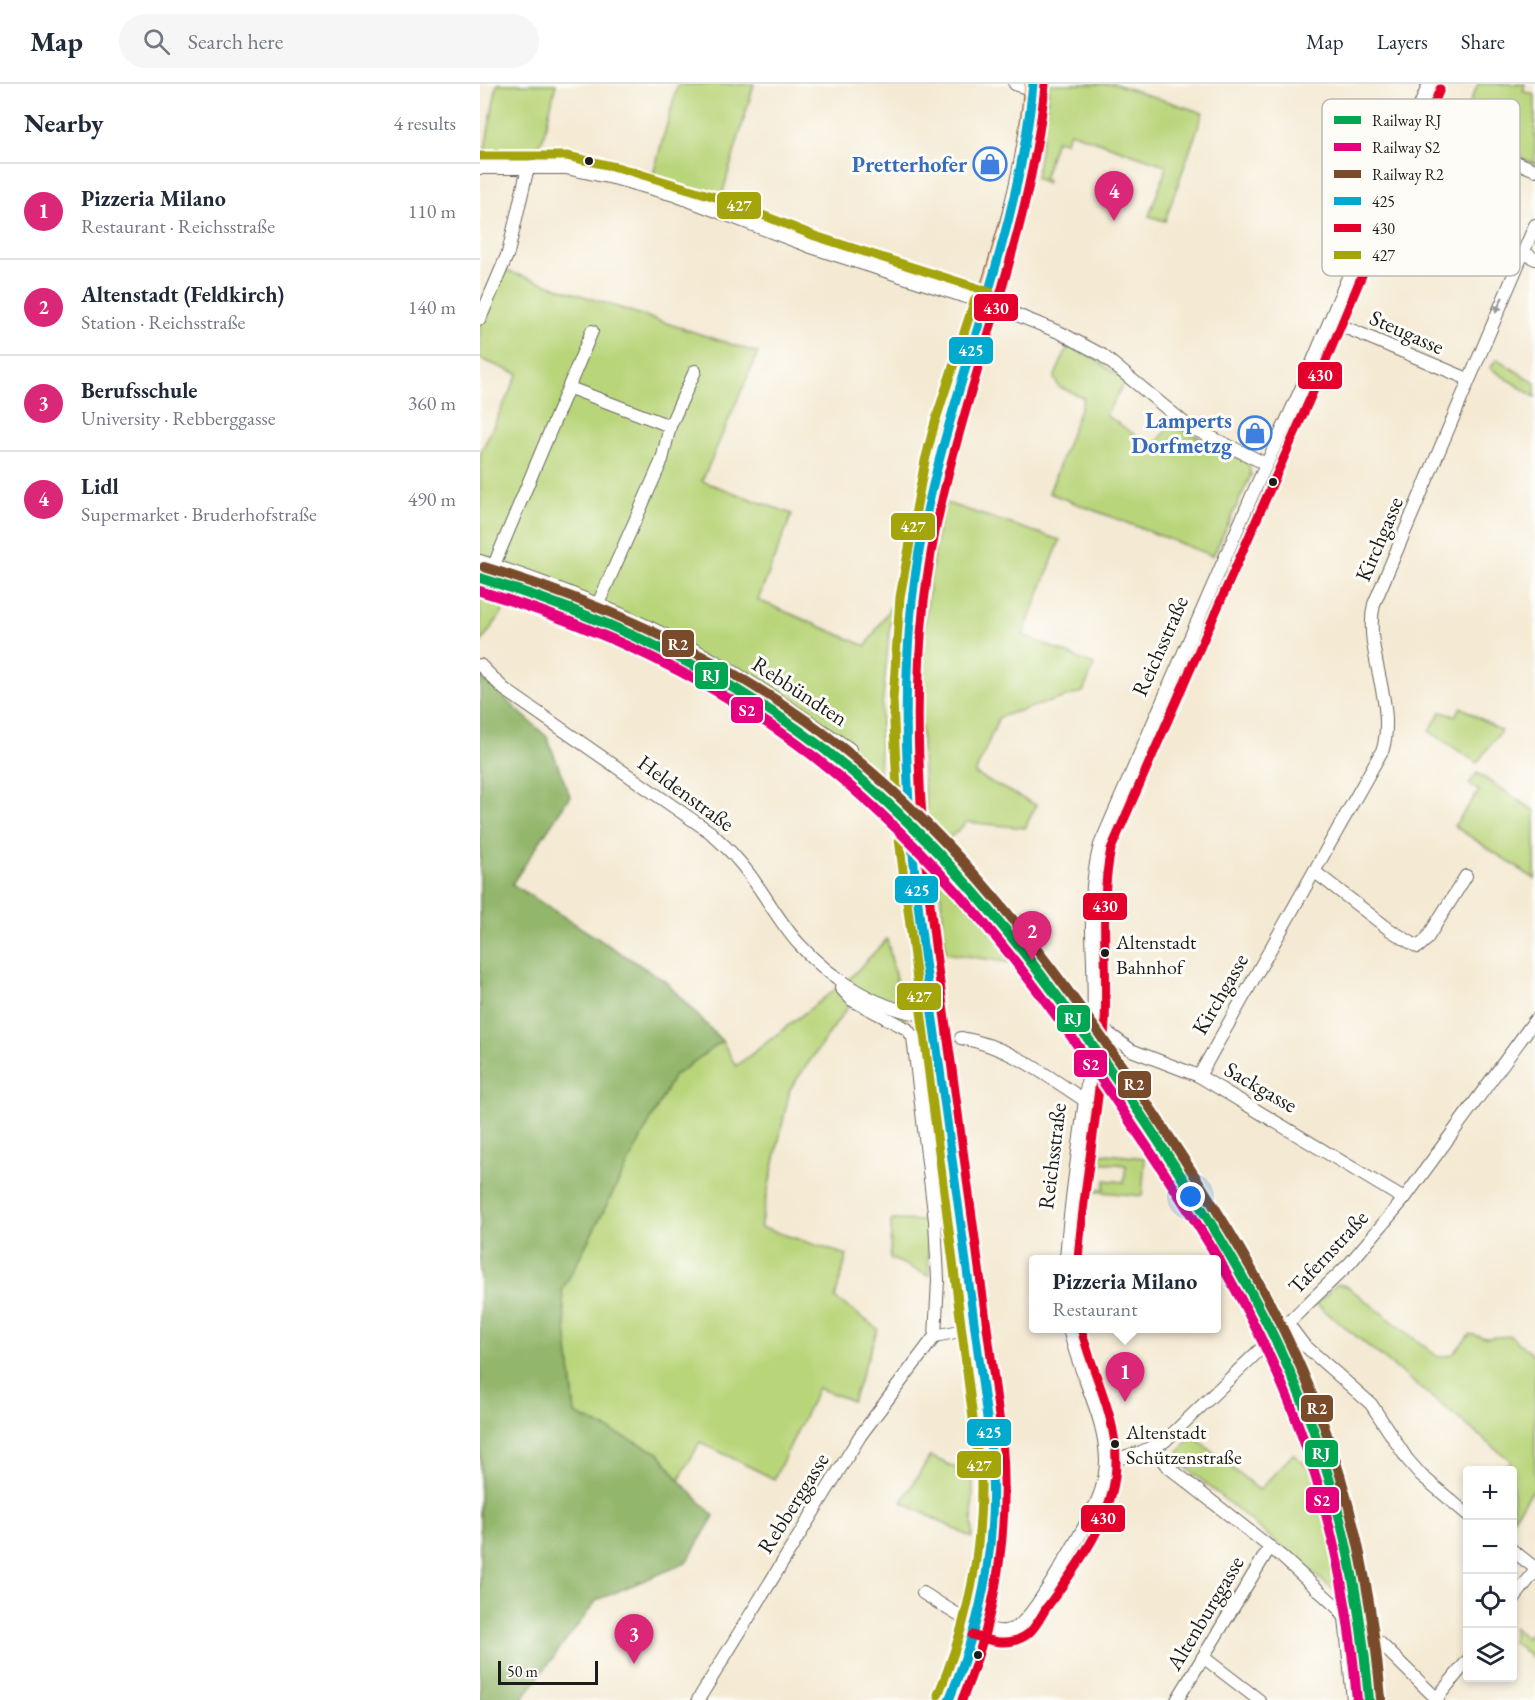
<!DOCTYPE html>
<html lang="en">
<head>
<meta charset="utf-8">
<style>
  body { margin:0; font-family:"EB Garamond",serif; background:#f6f6f7; color:#1f2937 }
  .controls { position:absolute; right:18px; bottom:18px; display:grid; overflow:hidden; border-radius:6px; box-shadow:0 3px 9px #0003 }
  .controls button { width:54px; height:54px; display:grid; place-items:center; padding:0; border:0; border-bottom:2px solid #e0e1e3; background:#fff; color:#1f2937; font:30px sans-serif }
  .scale { position:absolute; left:18px; bottom:15px; width:100px; box-sizing:border-box; padding-left:6px; border:3px solid #1c1c1c; border-top:0; font-size:16px; line-height:21px; white-space:nowrap; color:#1c1c1c; -webkit-text-stroke:4px #fdfcf7; paint-order:stroke }
  .you { position:absolute; left:711px; top:1113px; width:21px; height:21px; margin:-15px; border:4px solid #fff; border-radius:50%; background:#1a73e8; box-shadow:0 0 0 9px #1a73e833 }
  .badge { display:grid; place-items:center; width:39px; height:39px; border-radius:50%; background:#db2777; color:#fff; font-size:20px; font-weight:700 }
  .pin { position:absolute; translate:-50% -50px; filter:drop-shadow(0 2px 3px #0008) }
  .pin::after { content:''; position:absolute; top:32px; width:21px; height:18px; background:inherit; clip-path:polygon(0 0,100% 0,50% 100%) }
  .popup { position:absolute; left:549px; top:1171px; width:192px; height:78px; box-sizing:border-box; display:grid; place-content:center; border-radius:6px; background:#fff; filter:drop-shadow(0 2px 4px #0005); font-size:20px; white-space:nowrap; color:#747a83 }
  .popup b { font-size:22px; color:#1f2937 }
  .popup::after { content:''; position:absolute; left:50%; top:100%; margin-left:-12px; border:12px solid transparent; border-top-color:#fff }
  .list { margin:0; padding:0; list-style:none }
  h2 { display:flex; justify-content:space-between; align-items:center; height:78px; margin:0; padding:0 24px; font-size:26px }
  h2 small { font-size:20px; font-weight:400; color:#747a83 }
  .list li { display:grid; grid-template-columns:39px 1fr auto; gap:18px; align-items:center; box-sizing:border-box; height:96px; padding:0 24px; border-top:2px solid #e0e1e3 }
  .list b { display:block; font-size:22px; white-space:nowrap }
  .list p { margin:0; font-size:20px; white-space:nowrap; color:#747a83 }
  .list em { font-size:20px; font-style:normal; color:#747a83 }
  .icon { flex:none; width:33px; height:33px; fill:none; stroke:currentColor; stroke-width:2; stroke-linecap:round; stroke-linejoin:round }
  .map { position:relative; flex:none; width:1055px; height:1616px; overflow:hidden }
  header { display:flex; align-items:center; gap:36px; box-sizing:border-box; height:84px; padding:0 30px; background:#fff; border-bottom:2px solid #e0e1e3 }
  header strong { font-size:28px }
  nav { display:flex; gap:33px; margin-inline-start:auto; font-size:21px }
  .search { width:420px; height:54px; background:#f6f6f7; display:flex; align-items:center; gap:15px; box-sizing:border-box; padding:0 21px; border-radius:33px; color:#747a83; font-size:22px }
  main { display:flex }
  aside { flex:1; background:#fff }
  .map>svg:first-child { display:block }
  .green { fill:#b9d57a; stroke:#6a784b; stroke-width:1.5 }
  .forest { fill:#92b66a; stroke:#576943; stroke-width:1.5 }
  .lines { fill:none; stroke-linecap:round; stroke-linejoin:round }
  .street-casing { stroke:#68645c; stroke-width:14 }
  .primary-casing { stroke:#68645c; stroke-width:20 }
  .street { stroke:#fff; stroke-width:12 }
  .primary { stroke:#fbbb8c; stroke-width:18 }
  .bus-1-casing { stroke:#fdfcf7; stroke-width:14 }
  .bus-2-casing { stroke:#fdfcf7; stroke-width:14 }
  .bus-3-casing { stroke:#fdfcf7; stroke-width:14 }
  .bus-1 { stroke:#00a9ce; stroke-width:9 }
  .bus-2 { stroke:#e4002b; stroke-width:9 }
  .bus-3 { stroke:#a4a40b; stroke-width:9 }
  .rail-1-casing { stroke:#fdfcf7; stroke-width:15 }
  .rail-2-casing { stroke:#fdfcf7; stroke-width:15 }
  .rail-3-casing { stroke:#fdfcf7; stroke-width:15 }
  .rail-1 { stroke:#00a651; stroke-width:10 }
  .rail-2 { stroke:#e5007d; stroke-width:10 }
  .rail-3 { stroke:#7a4b2a; stroke-width:10 }
  .oneway { fill:#999 }
  .bus-dot { fill:#1c1c1c; stroke:#fdfcf7; stroke-width:2 }
  .labels { text-anchor:middle; dominant-baseline:central; stroke-width:6; stroke-linejoin:round; paint-order:stroke }
  .bus-label { font-size:20px; fill:#1c1c1c; stroke:#fdfcf7; text-anchor:start }
  .shop-label { font-size:22px; font-weight:bold; fill:#366cbe; stroke:#fdfcf7; text-anchor:end }
  .street-label { font-size:22px; fill:#1c1c1c; stroke:#fdfcf7 }
  .key { fill:#fdfcf7; stroke:#bab9b5; stroke-width:1.5 }
  .key-label { font-size:16px; fill:#1c1c1c }
  .line-badge { stroke:#fdfcf7; stroke-width:2 }
  .badge-label { font-size:16px; text-anchor:middle; font-weight:bold; fill:#fff }
</style>
</head>
<body>
<header>
<strong>Map</strong>
<div class="search"><svg class="icon" aria-label="search" viewBox="0 0 24 24"><circle cx="10" cy="10" r="6"/><path d="M15 15l6 6"/></svg>Search here</div>
<nav><a>Map</a><a>Layers</a><a>Share</a></nav>
</header>
<main>
<aside>
<h2>Nearby<small>4 results</small></h2>
<ul class="list">
<li><span class="badge">1</span><div><b>Pizzeria Milano</b><p>Restaurant · Reichsstraße</p></div><em>110 m</em></li>
<li><span class="badge">2</span><div><b>Altenstadt (Feldkirch)</b><p>Station · Reichsstraße</p></div><em>140 m</em></li>
<li><span class="badge">3</span><div><b>Berufsschule</b><p>University · Rebberggasse</p></div><em>360 m</em></li>
<li><span class="badge">4</span><div><b>Lidl</b><p>Supermarket · Bruderhofstraße</p></div><em>490 m</em></li>
</ul>
</aside>
<div class="map">
<svg width="1055" height="1616" viewBox="0 0 1055 1616">
  <rect width="100%" height="100%" fill="#fdfcf7"/>
  <filter id="ink" filterUnits="userSpaceOnUse"><feTurbulence type="fractalNoise" baseFrequency=".0167" numOctaves="2"/><feDisplacementMap in="SourceGraphic" scale="12" xChannelSelector="R" yChannelSelector="G"/><feConvolveMatrix kernelMatrix="1 2 1 2 8 2 1 2 1" color-interpolation-filters="sRGB"/></filter>
  <filter id="wash" filterUnits="userSpaceOnUse"><feTurbulence type="fractalNoise" baseFrequency=".008" numOctaves="4" result="noise"/><feDisplacementMap in="SourceGraphic" scale="24" xChannelSelector="R" yChannelSelector="G"/><feGaussianBlur stdDeviation="1.35" result="paint"/><feColorMatrix in="noise" values="0 0 0 0 0 0 0 0 0 0 0 0 0 0 0 0 0 1.4 0 .05"/><feComposite in="paint" operator="in"/></filter>
  <g filter="url(#wash)">
    <rect width="100%" height="100%" fill="#f4e9d2"/>
    <!-- green -->
    <g class="green">
      <polygon points="17,0 76,0 63,55 47,73 3,75"/>
      <polygon points="198,0 274,0 240,118 172,94"/>
      <polygon points="569,0 635,0 723,29 685,137 669,132 687,82 590,48 585,58 576,56 563,95 567,97 566,100 556,94"/>
      <polygon points="998,0 1045,0 1043,7 1055,11 1055,80 978,46"/>
      <path d="M 21,185 L 278,269 L 222,397 L 312,430 L 278,516 L 386,562 L 412,521 L 401,632 L 398,720 C 355,685 313,649 267,619 C 195,572 114,541 34,512 L 0,560 L 0,370 L 38,290 L 0,275 L 0,235 Z"/>
      <polygon points="588,262 611,272 645,297 626,331 673,363 692,340 768,378 771,391 733,472 569,409 604,314 579,303 574,294"/>
      <polygon points="1017,275 1055,299 1055,313 1010,284"/>
      <path d="M 463,418 L 580,456 L 543,551 L 614,581 L 603,608 L 519,633 L 495,690 L 556,721 L 545,744 L 487,738 L 464,759 L 448,743 C 435,635 441,525 463,418 Z"/>
      <polygon points="981,623 1021,647 997,679 949,647 961,628 975,632"/>
      <polygon points="997,689 1055,727 1055,795 974,742 999,707 989,700"/>
      <polygon points="458,782 539,880 466,869"/>
      <polygon points="407,855 427,945 372,917 310,1005 280,1143 367,1171 355,1214 398,1245 372,1317 338,1304 294,1395 220,1358 199,1396 179,1369 95,1330 82,1207 193,993 242,957 256,982 371,893"/>
      <polygon points="607,1068 665,1074 662,1112 602,1106 603,1103 624,1105 625,1096 644,1098 646,1081 616,1078 615,1080 605,1080"/>
      <polygon points="411,1136 447,1137 449,1192 410,1174"/>
      <polygon points="857,1200 867,1202 958,1273 972,1271 990,1250 1006,1254 1030,1252 1055,1272 1055,1404 1033,1434 1032,1386 1023,1386 1031,1377 836,1220"/>
      <polygon points="712,1351 779,1406 813,1370 835,1389 868,1518 695,1374"/>
      <polygon points="450,1372 493,1392 492,1454 422,1418"/>
      <polygon points="1033,1543 1046,1554 1055,1544 1055,1576 1033,1558"/>
    </g>
    <!-- forest -->
    <polygon class="forest" points="0,592 67,653 90,712 32,800 185,897 242,957 193,993 82,1207 95,1330 179,1369 199,1396 234,1432 206,1479 117,1516 41,1616 0,1616"/>
  </g>
  <g filter="url(#ink)">
    <g class="lines">
      <defs>
        <g id="street">
          <polyline points="535,0 553,6"/>
          <polyline points="933,35 1055,86"/>
          <polyline points="0,84 86,84 137,95 194,111 331,163 520,224 581,249 622,271 708,342 786,380"/>
          <polyline points="1043,168 1055,175"/>
          <polyline points="0,235 28,169 48,83"/>
          <polyline points="850,237 988,295"/>
          <polyline points="90,304 190,342"/>
          <path d="M 0,477 C 84,504 167,538 244,582 C 287,607 328,637 370,665"/>
          <polyline points="14,481 112,247"/>
          <polyline points="118,520 182,376 190,342 215,287"/>
          <path d="M 0,581 L 24,605 L 230,748 C 239,757 249,765 256,774 C 280,800 295,833 318,859 C 352,897 402,928 452,932"/>
          <polyline points="835,788 910,846 938,863 946,856 986,792"/>
          <polyline points="613,938 651,966 719,992 924,1115"/>
          <path d="M 481,954 C 528,962 565,990 604,1016"/>
          <path d="M 719,992 L 903,665 C 916,617 883,566 894,520 L 1055,141"/>
          <path d="M 586,1176 C 591,1096 608,1018 613,939 C 617,879 604,820 620,761 L 774,407 L 822,303 L 949,0"/>
          <polyline points="808,1240 823,1260 891,1320 927,1375 941,1391 988,1431"/>
          <polyline points="455,1252 495,1244"/>
          <polyline points="673,1363 687,1382 801,1472 859,1525 865,1534 873,1616"/>
          <polyline points="626,1378 661,1368 685,1357 870,1179 924,1115 1055,936"/>
          <polyline points="1032,1466 1055,1484"/>
          <path d="M 443,1509 C 463,1521 502,1550 525,1547 C 529,1546 534,1545 538,1542 C 556,1530 613,1431 621,1407 C 624,1397 626,1386 626,1376 C 625,1330 598,1289 589,1244"/>
          <polyline points="1032,1517 1055,1487"/>
          <polyline points="899,1558 958,1616"/>
          <polyline points="723,1573 779,1616"/>
          <polyline points="957,1614 988,1576"/>
          <polyline points="218,1616 380,1352 455,1252 458,1196 455,1137 433,953 427,945 372,916 361,904 362,898"/>
          <polyline points="697,1616 790,1463"/>
        </g>
        <path id="primary" d="M 469,1616 C 493,1563 513,1484 514,1425 C 515,1402 512,1379 510,1356 C 492,1228 476,1100 458,972 C 437,822 414,669 432,518 C 439,459 450,398 467,341 C 498,228 547,119 553,0"/>
      </defs>
      <!-- street casing -->
      <use href="#street" class="street-casing"/>
      <!-- primary casing -->
      <use href="#primary" class="primary-casing"/>
      <!-- street -->
      <use href="#street" class="street"/>
      <!-- primary -->
      <use href="#primary" class="primary"/>
      <defs>
        <path id="bus-1" d="M 469,1616 C 505,1530 519,1449 510,1356 C 493,1233 477,1109 460,986 C 438,830 415,674 432,517 C 451,340 536,178 553,0"/>
        <g id="bus-2">
          <path d="M 598,1176 C 604,1096 621,1018 625,938 C 628,880 619,822 631,765 L 833,308 L 960,5"/>
          <path d="M 492,1551 C 510,1557 528,1563 545,1552 C 554,1547 561,1532 567,1523 C 597,1482 637,1430 636,1376 C 636,1330 612,1289 601,1244"/>
          <path d="M 482,1616 C 517,1531 530,1445 522,1354 C 505,1231 489,1108 472,985 C 450,830 427,674 444,518 C 464,340 548,179 565,1"/>
        </g>
        <g id="bus-3">
          <polyline points="0,72 87,72 140,84 245,116 335,152 510,208"/>
          <path d="M 458,1611 C 487,1542 502,1472 501,1397 L 419,755 L 413,615 L 420,513 L 445,377 L 455,338 L 495,215"/>
        </g>
      </defs>
      <!-- bus-1 casing -->
      <use href="#bus-1" class="bus-1-casing"/>
      <!-- bus-2 casing -->
      <use href="#bus-2" class="bus-2-casing"/>
      <!-- bus-3 casing -->
      <use href="#bus-3" class="bus-3-casing"/>
      <!-- bus-1 -->
      <use href="#bus-1" class="bus-1"/>
      <!-- bus-2 -->
      <use href="#bus-2" class="bus-2"/>
      <!-- bus-3 -->
      <use href="#bus-3" class="bus-3"/>
      <defs>
        <path id="rail-1" d="M 0,494 C 114,529 222,577 320,647 C 462,749 568,893 665,1037 C 730,1135 791,1230 832,1342 C 864,1431 881,1522 889,1616"/>
        <path id="rail-2" d="M 0,507 C 112,541 220,589 316,659 C 455,761 560,902 655,1045 C 720,1141 780,1235 820,1346 C 852,1433 869,1523 877,1616"/>
        <path id="rail-3" d="M 4,483 C 119,518 228,567 327,637 C 470,739 578,886 675,1031 C 740,1129 803,1227 843,1339 C 875,1428 893,1520 901,1615"/>
      </defs>
      <!-- rail-1 casing -->
      <use href="#rail-1" class="rail-1-casing"/>
      <!-- rail-2 casing -->
      <use href="#rail-2" class="rail-2-casing"/>
      <!-- rail-3 casing -->
      <use href="#rail-3" class="rail-3-casing"/>
      <!-- rail-1 -->
      <use href="#rail-1" class="rail-1"/>
      <!-- rail-2 -->
      <use href="#rail-2" class="rail-2"/>
      <!-- rail-3 -->
      <use href="#rail-3" class="rail-3"/>
    </g>
    <!-- one-way arrows -->
    <defs><path id="oneway-solid" d="M-6-.8H1V-3.2L6.5 0L1 3.2V.8H-6Z" transform="scale(1.5)"/></defs>
    <use class="oneway" href="#oneway-solid" transform="translate(1019 221) rotate(114)"/>
  </g>
  <!-- icons -->
  <defs>
    <symbol id="shop-ring" viewBox="-11 -11 22 22"><circle r="9.5" fill="#fdfcf7" stroke="#3f7fe0" stroke-width="1.5"/><path d="M-5-2.5h2.3a2.7 3.5 0 0 1 5.4 0H5L5.5 6h-11ZM-1.5-2.5h3a1.5 2.3 0 0 0-3 0Z" fill="#3f7fe0"/></symbol>
  </defs>
  <g fill-rule="evenodd">
    <use href="#shop-ring" x="491" y="61" width="38" height="38"/>
    <use href="#shop-ring" x="756" y="330" width="38" height="38"/>
  </g>
  <!-- markers -->
  <g class="bus-dot">
    <circle cx="109" cy="77" r="5"/>
    <circle cx="793" cy="398" r="5"/>
    <circle cx="625" cy="869" r="5"/>
    <circle cx="635" cy="1360" r="5"/>
    <circle cx="498" cy="1571" r="5"/>
  </g>
  <g class="labels">
    <!-- bus labels -->
    <g class="bus-label">
      <text x="636" y="858">Altenstadt<tspan x="636" dy="25">Bahnhof</tspan></text>
      <text x="646" y="1348">Altenstadt<tspan x="646" dy="25">Schützenstraße</tspan></text>
    </g>
    <!-- shop labels -->
    <g class="shop-label">
      <text x="487" y="80">Pretterhofer</text>
      <text x="752" y="336">Lamperts<tspan x="752" dy="25">Dorfmetzg</tspan></text>
    </g>
    <!-- street labels -->
    <g class="street-label">
      <text transform="translate(927 248) rotate(24)">Steugasse</text>
      <text transform="translate(899 455) rotate(-67)">Kirchgasse</text>
      <text transform="translate(680 562) rotate(-66)">Reichsstraße</text>
      <text transform="translate(320 607) rotate(33)">Rebbündten</text>
      <text transform="translate(206 709) rotate(36)">Heldenstraße</text>
      <text transform="translate(740 910) rotate(-60)">Kirchgasse</text>
      <text transform="translate(781 1003) rotate(30)">Sackgasse</text>
      <text transform="translate(572 1072) rotate(-83)">Reichsstraße</text>
      <text transform="translate(848 1168) rotate(-47)">Tafernstraße</text>
      <text transform="translate(313 1419) rotate(-58)">Rebberggasse</text>
      <text transform="translate(725 1529) rotate(-59)">Altenburggasse</text>
    </g>
  </g>
  <!-- legend -->
  <rect x="842" y="15" width="198" height="177" rx="9" class="key"/>
  <rect x="854" y="32" width="27" height="8" fill="#00a651"/>
  <rect x="854" y="59" width="27" height="8" fill="#e5007d"/>
  <rect x="854" y="86" width="27" height="8" fill="#7a4b2a"/>
  <rect x="854" y="113" width="27" height="8" fill="#00a9ce"/>
  <rect x="854" y="140" width="27" height="8" fill="#e4002b"/>
  <rect x="854" y="167" width="27" height="8" fill="#a4a40b"/>
  <g class="key-label">
    <text x="892" y="42">Railway RJ</text>
    <text x="892" y="69">Railway S2</text>
    <text x="892" y="96">Railway R2</text>
    <text x="892" y="123">425</text>
    <text x="892" y="150">430</text>
    <text x="892" y="177">427</text>
  </g>
  <g class="line-badge">
    <rect x="236" y="107" width="46" height="29" rx="6" fill="#a4a40b"/>
    <rect x="493" y="209" width="46" height="29" rx="6" fill="#e4002b"/>
    <rect x="468" y="252" width="46" height="29" rx="6" fill="#00a9ce"/>
    <rect x="817" y="277" width="46" height="29" rx="6" fill="#e4002b"/>
    <rect x="410" y="428" width="46" height="29" rx="6" fill="#a4a40b"/>
    <rect x="181" y="545" width="34" height="29" rx="6" fill="#7a4b2a"/>
    <rect x="214" y="577" width="35" height="29" rx="6" fill="#00a651"/>
    <rect x="250" y="612" width="34" height="28" rx="6" fill="#e5007d"/>
    <rect x="414" y="791" width="45" height="29" rx="6" fill="#00a9ce"/>
    <rect x="602" y="808" width="46" height="29" rx="6" fill="#e4002b"/>
    <rect x="416" y="898" width="46" height="29" rx="6" fill="#a4a40b"/>
    <rect x="576" y="920" width="35" height="29" rx="6" fill="#00a651"/>
    <rect x="593" y="965" width="35" height="29" rx="6" fill="#e5007d"/>
    <rect x="637" y="986" width="35" height="29" rx="6" fill="#7a4b2a"/>
    <rect x="820" y="1310" width="34" height="29" rx="6" fill="#7a4b2a"/>
    <rect x="486" y="1334" width="46" height="29" rx="6" fill="#00a9ce"/>
    <rect x="824" y="1355" width="35" height="29" rx="6" fill="#00a651"/>
    <rect x="476" y="1366" width="46" height="29" rx="6" fill="#a4a40b"/>
    <rect x="825" y="1402" width="35" height="28" rx="6" fill="#e5007d"/>
    <rect x="600" y="1420" width="46" height="29" rx="6" fill="#e4002b"/>
  </g>
  <g class="badge-label">
    <text x="259" y="127">427</text>
    <text x="516" y="230">430</text>
    <text x="491" y="272">425</text>
    <text x="840" y="297">430</text>
    <text x="433" y="448">427</text>
    <text x="198" y="566">R2</text>
    <text x="231" y="597">RJ</text>
    <text x="267" y="632">S2</text>
    <text x="437" y="812">425</text>
    <text x="625" y="828">430</text>
    <text x="439" y="918">427</text>
    <text x="593" y="940">RJ</text>
    <text x="611" y="986">S2</text>
    <text x="654" y="1006">R2</text>
    <text x="837" y="1330">R2</text>
    <text x="509" y="1354">425</text>
    <text x="841" y="1375">RJ</text>
    <text x="499" y="1387">427</text>
    <text x="842" y="1422">S2</text>
    <text x="623" y="1440">430</text>
  </g>
</svg>
<div class="controls">
<button>+</button>
<button>−</button>
<button><svg class="icon" aria-label="locate" viewBox="0 0 24 24"><circle cx="12" cy="12" r="6"/><path d="M12 2v4M12 18v4M2 12h4M18 12h4"/></svg></button>
<button><svg class="icon" aria-label="layers" viewBox="0 0 24 24"><path d="M12 4l9 5-9 5-9-5zM3 14l9 5 9-5"/></svg></button>
</div>
<div class="scale">50 m</div>
<div class="you"></div>
<div class="pin badge" style="left:645px;top:1318px">1</div>
<div class="popup"><b>Pizzeria Milano</b>Restaurant</div>
<div class="pin badge" style="left:552px;top:877px">2</div>
<div class="pin badge" style="left:154px;top:1580px">3</div>
<div class="pin badge" style="left:634px;top:137px">4</div>
</div>
</main>
</body>
</html>
